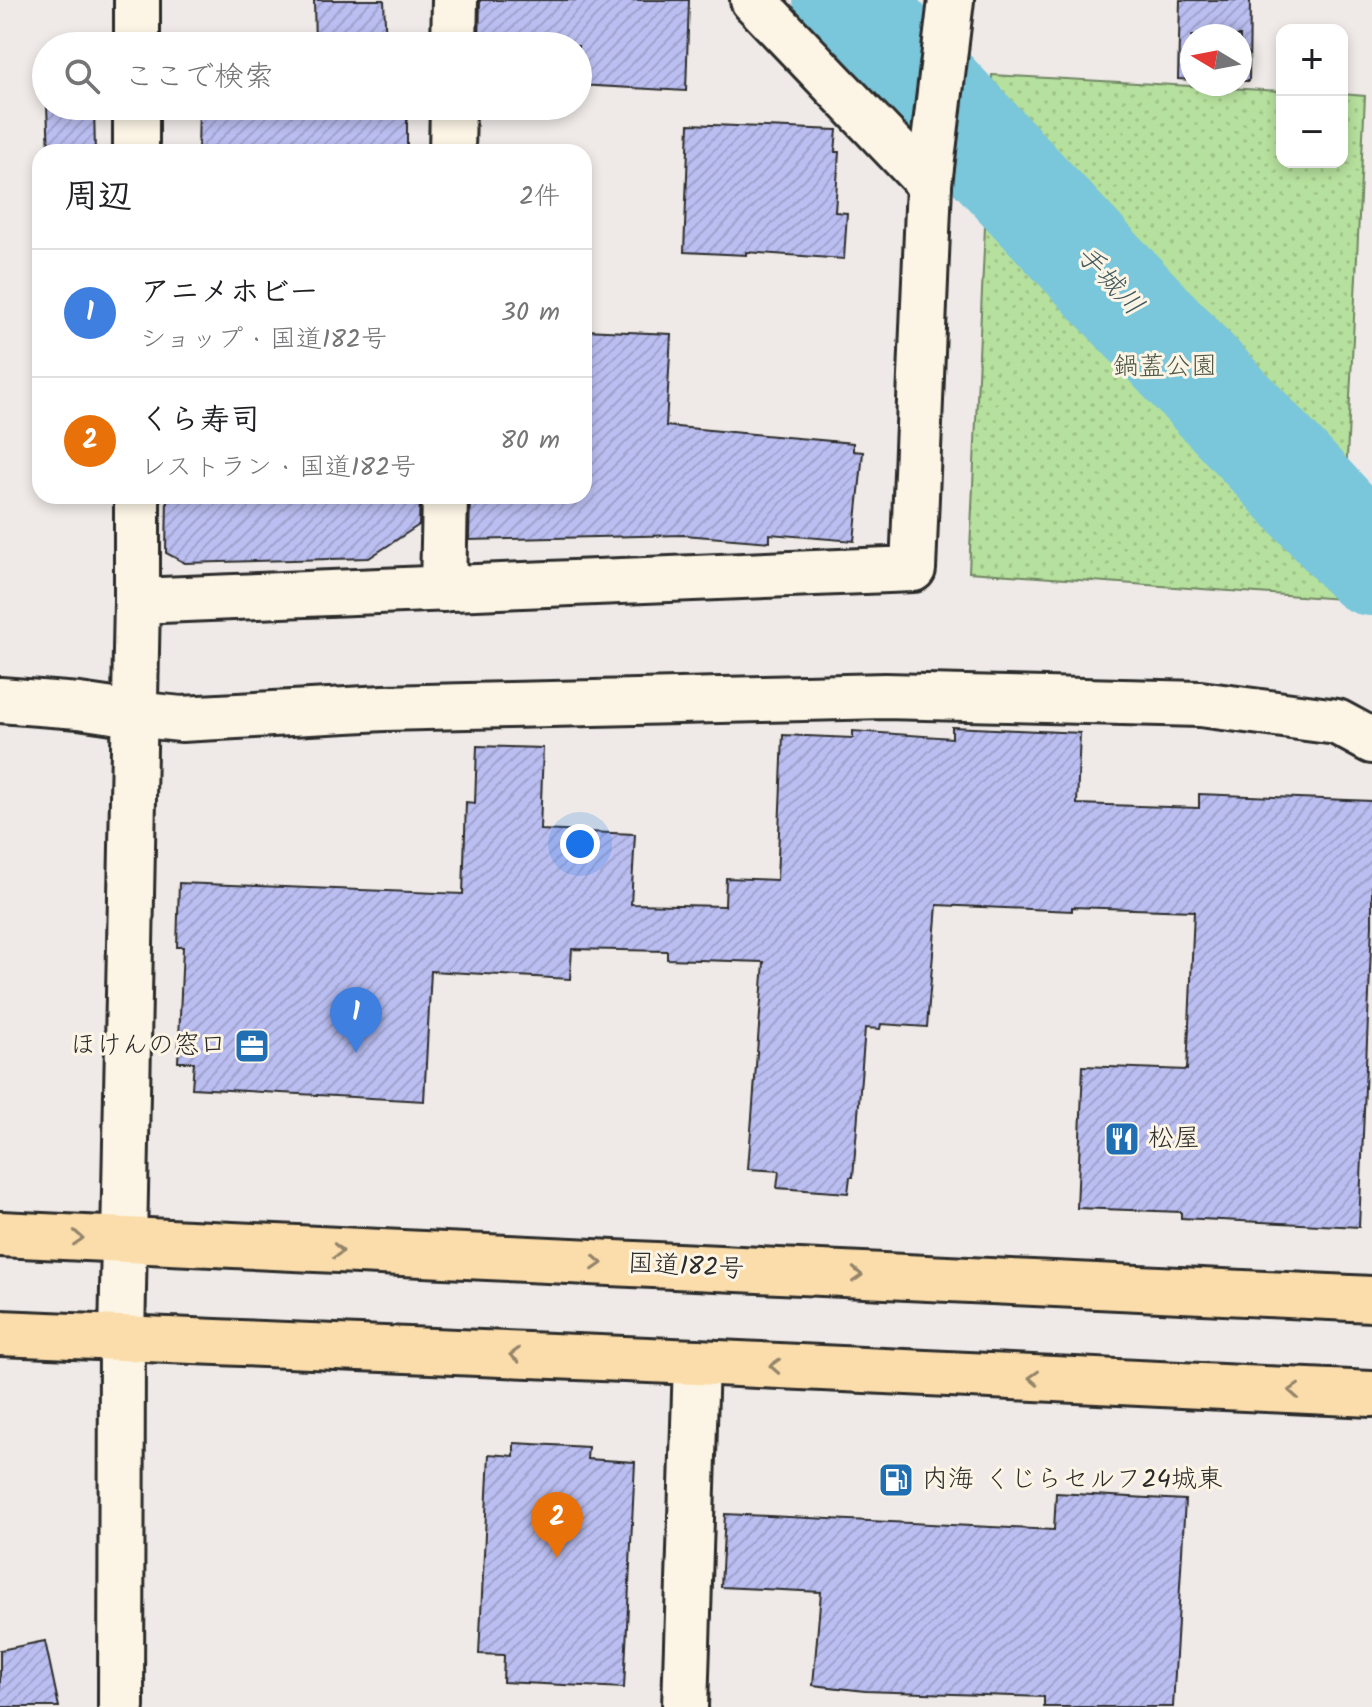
<!DOCTYPE html>
<html lang="ja">
<head>
<meta charset="utf-8">
<style>
  body { margin:0; font-family:Kalam,"Klee One",sans-serif; background:#f2f2f2; color:#202124 }
  .controls { position:absolute; right:24px; top:24px; display:grid; overflow:hidden; border-radius:16px; box-shadow:0 4px 12px #0003 }
  .controls button { width:72px; height:72px; display:grid; place-items:center; padding:0; border:0; border-bottom:2px solid #e0e0e0; background:#fff; color:#202124; font:40px sans-serif }
  .compass { position:absolute; left:1180px; top:24px; width:72px; height:72px; border-radius:50%; background:#fff; box-shadow:0 4px 12px #0003; rotate:280deg }
  .you { position:absolute; left:580px; top:844px; width:28px; height:28px; margin:-20px; border:6px solid #fff; border-radius:50%; background:#1a73e8; box-shadow:0 0 0 12px #1a73e833 }
  .badge { display:grid; place-items:center; width:52px; height:52px; border-radius:50%; background:#7c3aed; color:#fff; font-size:26px; font-weight:700 }
  .pin { position:absolute; translate:-50% -66px; filter:drop-shadow(0 2px 4px #0008) }
  .pin::after { content:''; position:absolute; top:42px; width:28px; height:24px; background:inherit; clip-path:polygon(0 0,100% 0,50% 100%) }
  .list { margin:0; padding:0; list-style:none }
  h2 { display:flex; justify-content:space-between; align-items:center; height:104px; margin:0; padding:0 32px; font-size:34px }
  h2 small { font-size:26px; font-weight:400; color:#757577 }
  .list li { display:grid; grid-template-columns:52px 1fr auto; gap:24px; align-items:center; box-sizing:border-box; height:128px; padding:0 32px; border-top:2px solid #e0e0e0 }
  .list b { display:block; font-size:30px; white-space:nowrap }
  .list p { margin:0; font-size:26px; white-space:nowrap; color:#757577 }
  .list em { font-size:26px; font-style:normal; color:#757577 }
  .icon { flex:none; width:44px; height:44px; fill:none; stroke:currentColor; stroke-width:2; stroke-linecap:round; stroke-linejoin:round }
  .map { position:relative; flex:none; width:1372px; height:1707px; overflow:hidden }
  .search { position:absolute; background:#fff; box-shadow:0 4px 12px #0003; left:32px; top:32px; width:560px; height:88px; display:flex; align-items:center; gap:20px; box-sizing:border-box; padding:0 28px; border-radius:44px; color:#757577; font-size:30px }
  .panel { position:absolute; background:#fff; box-shadow:0 4px 12px #0003; left:32px; top:144px; width:560px; height:360px; border-radius:24px }
  .map>svg:first-child { display:block }
  .grass { fill:url(#grass-dots); stroke:#708664; stroke-width:2 }
  .lines { fill:none; stroke-linecap:round; stroke-linejoin:round }
  .river { stroke:#7ac6da; stroke-width:106 }
  .building { fill:url(#building-hatch); stroke:#2b2b2b; stroke-width:2 }
  .minor-casing { stroke:#2b2b2b; stroke-width:50 }
  .tertiary-casing { stroke:#2b2b2b; stroke-width:50 }
  .trunk-casing { stroke:#2b2b2b; stroke-width:50 }
  .minor { stroke:#fcf5e5; stroke-width:44 }
  .tertiary { stroke:#fcf5e5; stroke-width:44 }
  .trunk { stroke:#fbddab; stroke-width:44 }
  .oneway { stroke:#93846b }
  .labels { text-anchor:middle; dominant-baseline:central; stroke-width:6; stroke-linejoin:round; paint-order:stroke }
  .park-label { font-size:26px; fill:#4e5848; stroke:#fcf5e5 }
  .poi-label { font-size:26px; fill:#2b2b2b; stroke:#fcf5e5; text-anchor:start }
  .street-label { font-size:26px; fill:#2b2b2b; stroke:#fcf5e5 }
  .water-label { font-size:28px; font-style:italic; fill:#435a60; stroke:#fcf5e5 }
</style>
</head>
<body>
<div class="map">
<svg width="1372" height="1707" viewBox="0 0 1372 1707">
  <defs>
    <pattern id="grass-dots" width="8" height="8" patternUnits="userSpaceOnUse" patternTransform="scale(2)"><rect width="8" height="8" fill="#b6e09d"/><path d="M2 2h.1M6 6h.1" fill="none" stroke="#9dc087" stroke-width="1.8" stroke-linecap="round"/></pattern>
    <pattern id="building-hatch" width="6" height="6" patternUnits="userSpaceOnUse" patternTransform="scale(2)"><rect width="6" height="6" fill="#babef0"/><path d="M-1 1l2-2M0 6l6-6M5 7l2-2" fill="none" stroke="#a0a3ce"/></pattern>
  </defs>
  <rect width="100%" height="100%" fill="#efeae7"/>
  <filter id="ink" filterUnits="userSpaceOnUse"><feTurbulence type="fractalNoise" baseFrequency=".0125" numOctaves="2"/><feDisplacementMap in="SourceGraphic" scale="16" xChannelSelector="R" yChannelSelector="G"/><feConvolveMatrix kernelMatrix="1 2 1 2 8 2 1 2 1" color-interpolation-filters="sRGB"/></filter>
  <g filter="url(#ink)">
    <!-- grass -->
    <polygon class="grass" points="992,75 1282,91 1282,162 1342,162 1342,94 1365,96 1340,599 969,572"/>
    <g class="lines">
      <!-- river -->
      <polyline class="river" points="846,0 1372,563"/>
    </g>
    <!-- building -->
    <g class="building">
      <polygon points="314,0 384,0 386,46 315,46"/>
      <polygon points="480,0 689,0 686,91 578,85 578,46 479,46"/>
      <polygon points="1180,0 1250,0 1249,81 1240,81 1240,36 1192,36 1192,80 1178,79"/>
      <polygon points="47,106 94,106 95,152 49,152"/>
      <polygon points="199,106 407,106 407,152 198,152"/>
      <polygon points="689,124 837,130 835,152 839,152 835,212 847,213 844,259 746,252 746,255 684,252"/>
      <polygon points="584,330 671,334 666,426 853,443 853,451 863,452 854,541 770,534 770,542 684,535 469,540 470,496 584,496"/>
      <polygon points="167,496 420,496 419,525 369,558 185,563 166,553"/>
      <polygon points="952,727 1080,733 1077,804 1199,808 1199,794 1372,801 1372,925 1359,1227 1181,1218 1181,1212 1077,1208 1083,1066 1187,1070 1194,911 1072,907 1072,911 937,905 927,1027 881,1024 880,1029 865,1028 853,1177 850,1177 848,1193 777,1188 779,1171 748,1169 764,962 667,959 667,951 572,949 570,979 431,971 424,1101 192,1088 194,1062 178,1062 183,947 177,947 179,883 463,894 466,802 475,803 477,746 543,748 540,830 635,834 631,904 725,906 726,878 777,880 783,735 853,738 853,731 952,738"/>
      <polygon points="514,1443 588,1447 587,1459 635,1462 624,1688 503,1682 504,1655 479,1654 489,1454 514,1456"/>
      <polygon points="1056,1493 1185,1500 1173,1707 1044,1707 1044,1697 865,1691 813,1685 821,1592 721,1587 725,1514 1054,1530"/>
      <polygon points="45,1641 59,1707 0,1707 0,1650"/>
    </g>
    <g class="lines">
      <defs>
        <g id="minor">
          <polyline points="753,0 929,184"/>
          <polyline points="454,46 455,0"/>
          <polyline points="452,152 453,106"/>
          <polyline points="443,589 445,496"/>
          <polyline points="137,601 913,569 929,184 951,0"/>
          <polyline points="134,714 181,719 384,708 885,696 1200,704 1337,722 1372,741"/>
          <polyline points="685,1707 696,1362"/>
        </g>
        <g id="tertiary">
          <polyline points="137,46 137,0"/>
          <polyline points="136,152 136,106"/>
          <polyline points="0,700 79,706 134,714"/>
          <polyline points="121,1707 122,1339 137,601 137,496"/>
        </g>
        <g id="trunk">
          <polyline points="0,1234 1372,1299"/>
          <polyline points="0,1333 696,1362 1372,1394"/>
        </g>
      </defs>
      <!-- minor casing -->
      <use href="#minor" class="minor-casing"/>
      <!-- tertiary casing -->
      <use href="#tertiary" class="tertiary-casing"/>
      <!-- trunk casing -->
      <use href="#trunk" class="trunk-casing"/>
      <!-- minor -->
      <use href="#minor" class="minor"/>
      <!-- tertiary -->
      <use href="#tertiary" class="tertiary"/>
      <!-- trunk -->
      <use href="#trunk" class="trunk"/>
    </g>
    <!-- one-way arrows -->
    <defs><path id="oneway-chevron" d="M-2-3.5L2.5 0L-2 3.5" fill="none" stroke-width="1.6" stroke-linecap="round" stroke-linejoin="round" transform="scale(2)"/></defs>
    <g class="oneway">
      <use href="#oneway-chevron" transform="translate(78 1238) rotate(3)"/>
      <use href="#oneway-chevron" transform="translate(338 1251) rotate(3)"/>
      <use href="#oneway-chevron" transform="translate(597 1263) rotate(3)"/>
      <use href="#oneway-chevron" transform="translate(857 1275) rotate(3)"/>
      <use href="#oneway-chevron" transform="translate(515 1355) rotate(-178)"/>
      <use href="#oneway-chevron" transform="translate(775 1366) rotate(-177)"/>
      <use href="#oneway-chevron" transform="translate(1034 1378) rotate(-177)"/>
      <use href="#oneway-chevron" transform="translate(1294 1391) rotate(-177)"/>
    </g>
  </g>
  <!-- icons -->
  <defs>
    <symbol id="office-square" viewBox="-11 -11 22 22"><rect x="-9" y="-9" width="18" height="18" rx="4" fill="#1f6fb2" stroke="#fcf5e5"/><path d="M-6-3h4V-5.5h4V-3h4V5H-6ZM-1-4.5V-3h2v-1.5ZM-6 0V1H6V0Z" fill="#fff"/></symbol>
    <symbol id="restaurant-square" viewBox="-11 -11 22 22"><rect x="-9" y="-9" width="18" height="18" rx="4" fill="#1f6fb2" stroke="#fcf5e5"/><path d="M-5-6h1v4h1v-4h1v4h1v-4h1v5L-1.5 .5V6h-2V.5L-5-1ZM5-6V6H3V1.5H1.5Q1.5-4 5-6Z" fill="#fff"/></symbol>
    <symbol id="fuel-square" viewBox="-11 -11 22 22"><rect x="-9" y="-9" width="18" height="18" rx="4" fill="#1f6fb2" stroke="#fcf5e5"/><path d="M-5.5-6h7V0h2V4h1.3V-2.5L3-4.5l.8-.8L6-3V5H2.5V1h-1V6h-7ZM-4.2-4.7v3.2H.2V-4.7Z" fill="#fff"/></symbol>
  </defs>
  <g fill-rule="evenodd">
    <use href="#office-square" x="232" y="1026" width="40" height="40"/>
    <use href="#restaurant-square" x="1102" y="1119" width="40" height="40"/>
    <use href="#fuel-square" x="876" y="1460" width="40" height="40"/>
  </g>
  <g class="labels">
    <!-- park labels -->
    <g class="park-label">
      <text x="1165" y="367">鍋蓋公園</text>
    </g>
    <!-- poi labels -->
    <g class="poi-label">
      <text x="226" y="1046" text-anchor="end">ほけんの窓口</text>
      <text x="1148" y="1139">松屋</text>
      <text x="922" y="1480">内海 くじらセルフ24城東</text>
    </g>
    <!-- street labels -->
    <g class="street-label">
      <text transform="translate(686 1267) rotate(3)">国道182号</text>
    </g>
    <!-- water labels -->
    <g class="water-label">
      <text transform="translate(1109 281) rotate(47)">手城川</text>
    </g>
  </g>
</svg>
<div class="controls">
<button>+</button>
<button>−</button>
</div>
<svg class="compass" viewBox="-18 -18 36 36"><path d="M0-13l5 13h-10z" fill="#e53935"/><path d="M0 13l5-13h-10z" fill="#757577"/></svg>
<div class="you"></div>
<div class="pin badge" style="left:356px;top:1053px;background:#3f7fe0">1</div>
<div class="pin badge" style="left:557px;top:1558px;background:#e8710a">2</div>
<div class="search"><svg class="icon" aria-label="search" viewBox="0 0 24 24"><circle cx="10" cy="10" r="6"/><path d="M15 15l6 6"/></svg>ここで検索</div>
<section class="panel">
<h2>周辺<small>2件</small></h2>
<ul class="list">
<li><span class="badge" style="background:#3f7fe0">1</span><div><b>アニメホビー</b><p>ショップ · 国道182号</p></div><em>30 m</em></li>
<li><span class="badge" style="background:#e8710a">2</span><div><b>くら寿司</b><p>レストラン · 国道182号</p></div><em>80 m</em></li>
</ul>
</section>
</div>
</body>
</html>
